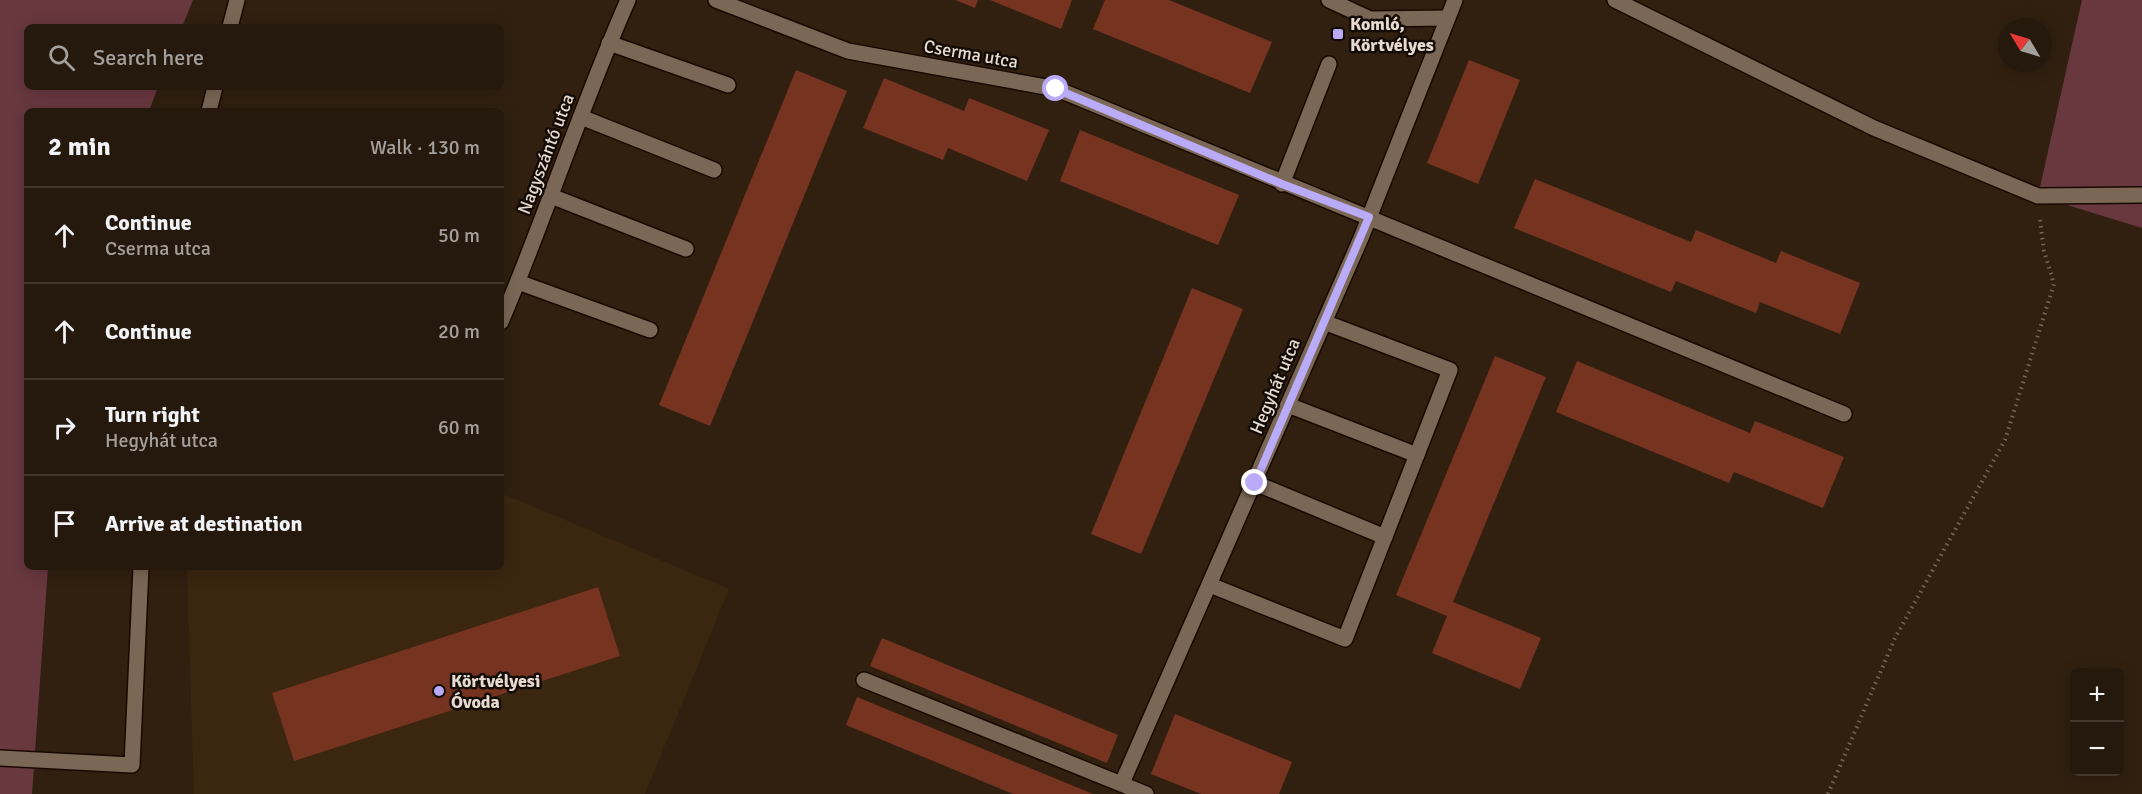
<!DOCTYPE html>
<html lang="en">
<head>
<meta charset="utf-8">
<style>
  body { margin:0; font-family:Signika,sans-serif; background:#31251a; color:#f1f3f6 }
  .controls { position:absolute; right:18px; bottom:18px; display:grid; overflow:hidden; border-radius:9px; box-shadow:0 3px 15px #0003 }
  .controls button { width:54px; height:54px; display:grid; place-items:center; padding:0; border:0; border-bottom:2px solid #42372d; background:#25180c; color:#f1f3f6; font:30px sans-serif }
  .compass { position:absolute; left:1998px; top:18px; width:54px; height:54px; border-radius:50%; background:#25180c; box-shadow:0 3px 15px #0003; rotate:308deg }
  .stop { position:absolute; width:18px; height:18px; margin:-14px; border:4px solid #b9abf7; border-radius:50%; background:#fff }
  .stop.end { background:#b9abf7; border-color:#fff; box-shadow:0 2px 6px #0008 }
  .list { margin:0; padding:0; list-style:none }
  h2 { display:flex; justify-content:space-between; align-items:center; height:78px; margin:0; padding:0 24px; font-size:26px }
  h2 small { font-size:20px; font-weight:400; color:#a3a09d }
  .list li { display:grid; grid-template-columns:39px 1fr auto; gap:18px; align-items:center; box-sizing:border-box; height:96px; padding:0 24px; border-top:2px solid #42372d }
  .list b { display:block; font-size:22px; white-space:nowrap }
  .list p { margin:0; font-size:20px; white-space:nowrap; color:#a3a09d }
  .list em { font-size:20px; font-style:normal; color:#a3a09d }
  .icon { flex:none; width:33px; height:33px; fill:none; stroke:currentColor; stroke-width:2; stroke-linecap:round; stroke-linejoin:round }
  .map { position:relative; flex:none; width:2142px; height:794px; overflow:hidden }
  .search { position:absolute; background:#25180c; box-shadow:0 3px 15px #0003; left:24px; top:24px; width:480px; height:66px; display:flex; align-items:center; gap:15px; box-sizing:border-box; padding:0 21px; border-radius:9px; color:#a3a09d; font-size:22px }
  .panel { position:absolute; background:#25180c; box-shadow:0 3px 15px #0003; left:24px; top:108px; width:480px; height:462px; border-radius:9px }
  .map>svg:first-child { display:block }
  .built { fill:#3b2610 }
  .green { fill:#69383f }
  .building { fill:#763320 }
  .lines { fill:none; stroke-linecap:round; stroke-linejoin:round }
  .minor-casing { stroke:#180900; stroke-width:18 }
  .path { stroke:#756658; stroke-width:4; stroke-dasharray:1.5 4.5; stroke-linecap:butt }
  .minor { stroke:#7b6755; stroke-width:15 }
  .route { stroke:#b9abf7; stroke-width:8 }
  .poi-dot { fill:#b9abf7; stroke:#130c06; stroke-width:2 }
  .labels { text-anchor:middle; dominant-baseline:central; stroke-width:5; stroke-linejoin:round; paint-order:stroke }
  .poi-label { font-size:18px; font-weight:bold; fill:#e7dbd1; stroke:#130c06; text-anchor:start }
  .street-label { font-size:18px; fill:#e7dbd1; stroke:#130c06 }
</style>
</head>
<body>
<div class="map">
<svg width="2142" height="794" viewBox="0 0 2142 794">
  <rect width="100%" height="100%" fill="#312010"/>
  <!-- built -->
  <polygon class="built" points="501,493 729,589 645,794 194,794 187,567 501,567"/>
  <!-- green -->
  <g class="green">
    <polygon points="0,0 193,0 182,27 27,27 27,87 158,87 149,111 27,111 27,567 48,567 32,794 0,794"/>
    <polygon points="2082,0 2142,0 2142,228 2038,196"/>
  </g>
  <!-- building -->
  <g class="building">
    <polygon points="955,0 978,0 975,8"/>
    <polygon points="990,0 1072,0 1061,29"/>
    <polygon points="1105,0 1169,0 1272,42 1250,93 1093,29"/>
    <polygon points="1469,60 1520,80 1478,184 1427,163"/>
    <polygon points="796,70 847,91 710,426 659,405"/>
    <polygon points="884,78 964,111 969,98 1049,130 1027,181 948,148 943,160 863,128"/>
    <polygon points="1080,130 1239,195 1218,245 1060,181"/>
    <polygon points="1535,179 1691,242 1696,230 1776,263 1781,251 1860,283 1840,334 1760,302 1756,313 1676,281 1671,292 1514,228"/>
    <polygon points="1192,288 1243,309 1141,554 1091,534"/>
    <polygon points="1495,356 1546,377 1453,602 1541,638 1520,689 1432,653 1447,616 1396,595"/>
    <polygon points="1577,361 1750,433 1755,421 1844,457 1823,508 1734,472 1729,483 1556,412"/>
    <polygon points="598,587 620,656 294,761 272,693"/>
    <polygon points="882,638 1118,735 1107,763 870,666"/>
    <polygon points="857,697 1093,794 1013,794 846,725"/>
    <polygon points="1175,714 1292,762 1279,794 1201,794 1151,774"/>
  </g>
  <g class="lines">
    <defs>
      <g id="minor">
        <polyline points="716,0 848,51 1057,89 1844,414"/>
        <polyline points="1329,0 1370,19 1447,18"/>
        <polyline points="1615,0 1874,128 2038,196 2142,195"/>
        <polyline points="230,27 237,0"/>
        <polyline points="609,43 728,85"/>
        <polyline points="209,111 215,87"/>
        <polyline points="581,117 714,170"/>
        <polyline points="1282,184 1329,64"/>
        <polyline points="551,196 686,249"/>
        <polyline points="518,282 650,330"/>
        <path d="M 501,322 C 546,216 581,106 628,0"/>
        <polyline points="1288,405 1417,455"/>
        <polyline points="1255,483 1385,537"/>
        <polyline points="1210,585 1345,639 1450,370 1324,322"/>
        <polyline points="864,680 1146,794"/>
        <polyline points="0,758 132,765 141,567"/>
        <polyline points="1122,783 1361,238 1455,0"/>
      </g>
    </defs>
    <!-- minor casing -->
    <use href="#minor" class="minor-casing"/>
    <!-- path -->
    <polyline class="path" points="1828,794 1895,638 2005,440 2054,284 2044,251 2040,220"/>
    <!-- minor -->
    <use href="#minor" class="minor"/>
  </g>
  <g class="lines">
    <!-- route -->
    <polyline class="route" points="1056,89 1282,184 1369,217 1255,483"/>
  </g>
  <!-- markers -->
  <g class="poi-dot">
    <rect x="1332" y="28" width="12" height="12" rx="3"/>
    <circle cx="439" cy="691" r="6"/>
  </g>
  <g class="labels">
    <!-- poi labels -->
    <g class="poi-label">
      <text x="1350" y="24">Komló,<tspan x="1350" dy="21">Körtvélyes</tspan></text>
      <text x="451" y="681">Körtvélyesi<tspan x="451" dy="21">Óvoda</tspan></text>
    </g>
    <!-- street labels -->
    <g class="street-label">
      <text transform="translate(971 54) rotate(10)">Cserma utca</text>
      <text transform="translate(546 154) rotate(-69)">Nagyszántó utca</text>
      <text transform="translate(1275 386) rotate(-67)">Hegyhát utca</text>
    </g>
  </g>
</svg>
<div class="controls">
<button>+</button>
<button>−</button>
</div>
<svg class="compass" viewBox="-18 -18 36 36"><path d="M0-13l5 13h-10z" fill="#e53935"/><path d="M0 13l5-13h-10z" fill="#a3a09d"/></svg>
<div class="stop" style="left:1056px;top:89px"></div>
<div class="stop end" style="left:1255px;top:483px"></div>
<div class="search"><svg class="icon" aria-label="search" viewBox="0 0 24 24"><circle cx="10" cy="10" r="6"/><path d="M15 15l6 6"/></svg>Search here</div>
<section class="panel">
<h2>2 min<small>Walk · 130 m</small></h2>
<ul class="list">
<li><svg class="icon" aria-label="ahead" viewBox="0 0 24 24"><path d="M12 20V5M6 11l6-6 6 6"/></svg><div><b>Continue</b><p>Cserma utca</p></div><em>50 m</em></li>
<li><svg class="icon" aria-label="ahead" viewBox="0 0 24 24"><path d="M12 20V5M6 11l6-6 6 6"/></svg><div><b>Continue</b></div><em>20 m</em></li>
<li><svg class="icon" aria-label="right" viewBox="0 0 24 24"><path d="M7 20v-9h11M14 6l5 5-5 5"/></svg><div><b>Turn right</b><p>Hegyhát utca</p></div><em>60 m</em></li>
<li><svg class="icon" aria-label="arrive" viewBox="0 0 24 24"><path d="M6 21V4h12l-3 4 3 4H6"/></svg><div><b>Arrive at destination</b></div></li>
</ul>
</section>
</div>
</body>
</html>
